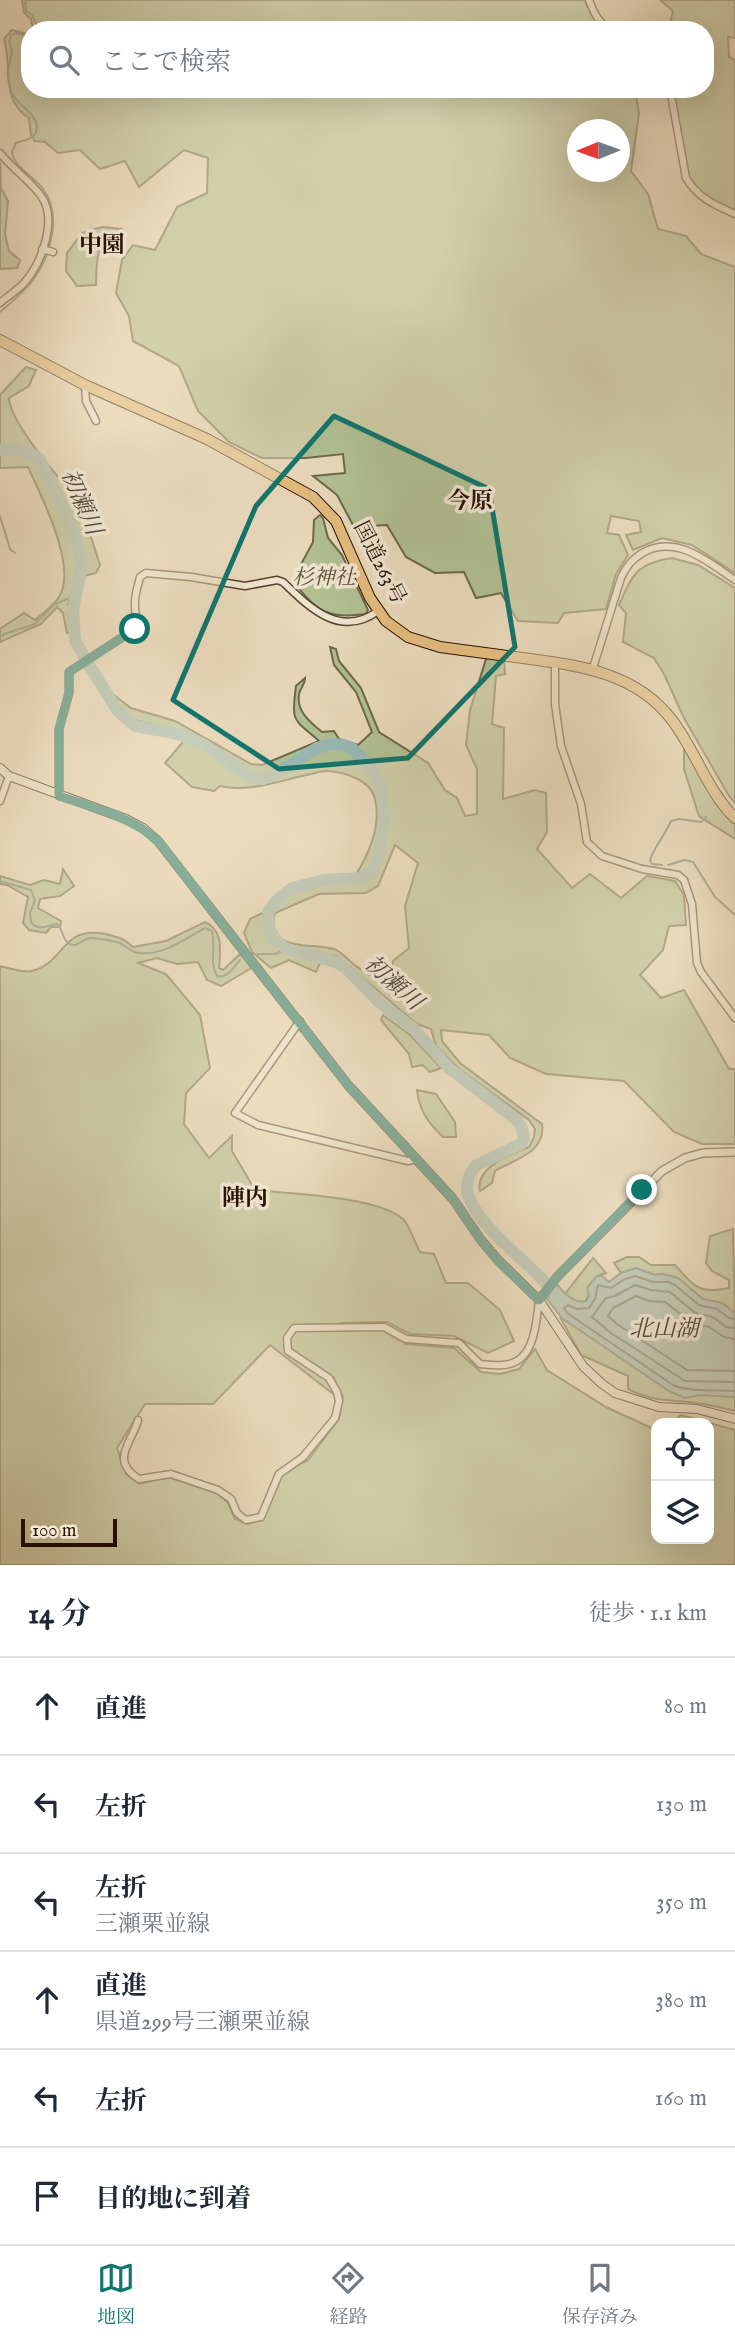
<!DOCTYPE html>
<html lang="ja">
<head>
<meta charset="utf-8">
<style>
  body { margin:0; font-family:"IM FELL English","Noto Serif JP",serif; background:#f6f6f7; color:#1f2937 }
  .controls { position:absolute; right:21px; bottom:21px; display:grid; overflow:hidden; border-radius:14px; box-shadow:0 7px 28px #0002 }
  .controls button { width:63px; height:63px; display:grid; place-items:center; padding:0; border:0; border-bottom:2px solid #e0e1e3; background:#fff; color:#1f2937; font:35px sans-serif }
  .compass { position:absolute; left:567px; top:119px; width:63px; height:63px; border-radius:50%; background:#fff; box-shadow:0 7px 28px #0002; rotate:269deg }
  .scale { position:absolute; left:21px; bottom:18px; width:96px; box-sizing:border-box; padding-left:7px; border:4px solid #281000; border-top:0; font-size:19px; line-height:24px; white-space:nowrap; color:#281000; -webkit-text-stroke:5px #f2e8d5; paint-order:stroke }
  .stop { position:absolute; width:21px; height:21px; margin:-16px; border:5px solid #0f766e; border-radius:50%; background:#fff }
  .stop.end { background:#0f766e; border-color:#fff; box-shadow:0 2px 7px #0008 }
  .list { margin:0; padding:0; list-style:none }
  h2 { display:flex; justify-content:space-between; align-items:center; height:91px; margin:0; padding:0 28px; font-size:30px }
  h2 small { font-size:23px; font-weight:400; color:#747a83 }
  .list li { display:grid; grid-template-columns:46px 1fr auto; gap:21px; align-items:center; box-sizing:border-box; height:98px; padding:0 28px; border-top:2px solid #e0e1e3 }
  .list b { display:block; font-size:26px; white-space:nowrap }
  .list p { margin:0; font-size:23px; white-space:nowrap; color:#747a83 }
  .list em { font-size:23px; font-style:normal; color:#747a83 }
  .icon { flex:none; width:38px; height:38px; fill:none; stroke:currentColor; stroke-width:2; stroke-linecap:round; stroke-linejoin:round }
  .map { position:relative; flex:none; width:735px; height:1565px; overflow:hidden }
  .search { position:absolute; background:#fff; box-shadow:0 7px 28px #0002; left:21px; right:21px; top:21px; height:77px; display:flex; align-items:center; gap:18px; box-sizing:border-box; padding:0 24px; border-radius:28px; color:#747a83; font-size:26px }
  .sheet { height:679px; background:#fff }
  nav { display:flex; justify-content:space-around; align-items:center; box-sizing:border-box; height:98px; border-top:2px solid #e0e1e3; background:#fff; font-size:19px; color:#747a83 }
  nav a { display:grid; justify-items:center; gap:4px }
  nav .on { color:#0f766e }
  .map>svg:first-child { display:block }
  .green { fill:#b2c296; stroke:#6d694b; stroke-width:2; fill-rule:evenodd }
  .water { fill:#99bab7; stroke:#6c766e; stroke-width:2 }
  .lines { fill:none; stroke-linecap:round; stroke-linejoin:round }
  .shore { stroke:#60655c; stroke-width:2 }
  .stream { stroke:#6c766e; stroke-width:2 }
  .river { stroke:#99bab7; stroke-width:12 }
  .minor-casing { stroke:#594330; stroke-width:9 }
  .tertiary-casing { stroke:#594330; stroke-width:10 }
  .secondary-casing { stroke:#281000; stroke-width:10 }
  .trunk-casing { stroke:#281000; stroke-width:12 }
  .minor { stroke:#f2e8d5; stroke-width:6 }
  .tertiary { stroke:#f2e8d5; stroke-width:7 }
  .secondary { stroke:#f2e8d5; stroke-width:8 }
  .trunk { stroke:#e6be7f; stroke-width:10 }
  .route { stroke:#0f766e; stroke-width:9 }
  .marked { fill:none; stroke:#0f766e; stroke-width:5; stroke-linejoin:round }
  .labels { text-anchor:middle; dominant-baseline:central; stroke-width:7; stroke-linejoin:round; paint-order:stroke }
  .street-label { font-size:21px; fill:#281000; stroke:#f2e8d5 }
  .park-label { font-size:21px; font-style:italic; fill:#584e34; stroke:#f2e8d5 }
  .neighbourhood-label { font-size:23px; font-weight:bold; fill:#281000; stroke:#f2e8d5 }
  .water-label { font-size:23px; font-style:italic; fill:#504c40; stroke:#f2e8d5 }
</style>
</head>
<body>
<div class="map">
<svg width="735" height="1565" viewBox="0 0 735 1565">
  <rect width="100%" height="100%" fill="#ebdcbe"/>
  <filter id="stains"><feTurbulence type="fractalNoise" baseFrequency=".00286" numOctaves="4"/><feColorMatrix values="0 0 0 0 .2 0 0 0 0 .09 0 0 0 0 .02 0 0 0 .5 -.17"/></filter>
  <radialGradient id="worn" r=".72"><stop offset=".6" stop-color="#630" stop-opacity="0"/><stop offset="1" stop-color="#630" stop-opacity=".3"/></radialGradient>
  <!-- green -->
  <g class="green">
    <polygon points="22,0 585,0 591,14 605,30 33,30 31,19 24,13"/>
    <path d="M 660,0 L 735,0 L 735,38 L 728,37 L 729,57 L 735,60 L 735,211 C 722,205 701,199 693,186 C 680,166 676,114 671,89 L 705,89 L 705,30 L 668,30 L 673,11 Z"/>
    <path d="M 12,30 L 27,34 L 30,32 L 30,89 L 635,89 L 639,113 L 631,171 L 648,194 L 658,229 L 686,236 L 701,254 L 735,267 L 735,573 L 692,545 L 662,538 L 633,550 L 626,535 L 641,532 L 639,521 L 611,516 L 607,533 L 619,535 L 628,555 L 616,574 L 606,609 L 564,613 L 558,623 L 518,621 L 501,593 L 476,598 L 464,572 L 435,573 L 406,557 L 387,525 L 354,527 L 337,495 L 313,476 L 345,473 L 343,454 L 306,458 L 262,458 L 229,442 L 198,411 L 179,366 L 133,341 L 129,316 L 116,293 L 122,260 L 133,245 L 155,250 L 177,207 L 207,193 L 208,158 L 184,150 L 139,187 L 125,161 L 100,169 L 80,150 L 58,153 L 45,142 L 35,141 L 31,135 L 29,118 C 0,100 13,68 4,39 ZM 578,130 L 620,130 L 620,172 L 578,172 Z"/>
    <polygon points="0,162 1,188 8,201 5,234 9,251 20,260 17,268 0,269"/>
    <path d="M 102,227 L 122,229 L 123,233 C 94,240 97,259 96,285 L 77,286 L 66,271 L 67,253 L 82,233 Z"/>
    <path d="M 26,367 L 36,370 L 29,386 L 9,398 C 10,423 65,488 85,504 L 84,515 L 100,565 L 96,573 L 76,578 L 68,604 L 70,633 L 67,633 L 63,613 L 57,607 L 41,624 L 0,642 L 0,629 L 24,613 L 35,620 C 42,613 54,606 59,597 C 78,567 41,496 28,467 L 0,468 L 0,395 Z"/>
    <path d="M 320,515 L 323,518 L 328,538 L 342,555 L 368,610 L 366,614 C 331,619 318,613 297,586 L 299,568 L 313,542 L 314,520 Z"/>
    <path d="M 672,558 L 698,565 L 735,588 L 735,803 L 729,796 L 684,718 L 664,674 L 654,658 L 623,642 L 626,613 L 619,605 C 632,575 637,563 672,558 Z"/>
    <path d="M 330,647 L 336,649 L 339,661 L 361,688 L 379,732 L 428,763 L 445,790 L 457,798 L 465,816 L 477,814 L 477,769 L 466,745 L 470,710 L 487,656 L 504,659 L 505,674 L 496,676 L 492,724 L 504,728 L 503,799 L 535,790 L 546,793 L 547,832 L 537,849 L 572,888 L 590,874 L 621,898 L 647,876 L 675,881 L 684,895 L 686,925 L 669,926 L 663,950 L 640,975 L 661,998 L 684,990 L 729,1069 L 735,1069 L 735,1144 L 702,1144 L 674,1132 L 624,1081 L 546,1074 L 510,1058 L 489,1035 L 441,1030 L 442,1041 L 460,1063 L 542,1124 C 546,1153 515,1159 495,1171 L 492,1183 L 480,1191 C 475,1167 511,1154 529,1147 L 534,1137 L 535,1129 L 529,1120 L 459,1069 L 436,1046 L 431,1029 L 417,1024 L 337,956 L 324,955 L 316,972 L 289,960 L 271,968 L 252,952 L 244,933 L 250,919 L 267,911 L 297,884 L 355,876 C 369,854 381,825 375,799 C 371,780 345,772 327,771 C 320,771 312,774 306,775 C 280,781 246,793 220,786 L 214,791 L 192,787 L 165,763 L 183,742 L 184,734 C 176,731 166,727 157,725 C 135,721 123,721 115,696 L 131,708 L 175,721 L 251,764 L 262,765 L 319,741 C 293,718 291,723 296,686 L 305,678 C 305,685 300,688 299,694 C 296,711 310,722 322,732 L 334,731 L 339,739 L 358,745 L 372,732 L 356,692 L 334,665 ZM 395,845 L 418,863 L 405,906 L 409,948 L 393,961 L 390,985 C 379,980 366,974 356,966 C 349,961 342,952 334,949 C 313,943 264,952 275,913 L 319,894 L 366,893 L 378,886 Z"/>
    <polygon points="684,742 715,803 735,825 735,839 699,816 684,769"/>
    <polygon points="63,869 74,886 60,896 40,899 38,908 61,921 60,927 51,927 46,933 29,930 23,923 28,897 7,885 0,884 0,876 30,885 44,880 60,884"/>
    <path d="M 205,922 C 224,931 220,950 219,968 L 223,970 L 240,954 L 253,967 L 221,986 L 207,980 L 198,962 L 177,964 L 157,958 L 138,963 L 166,974 L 200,1015 L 210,1068 L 186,1093 L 184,1124 L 209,1158 L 232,1136 L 232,1151 L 255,1190 C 290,1194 377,1196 403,1219 C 410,1226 415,1243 420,1252 L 434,1254 L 446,1283 L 468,1283 L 500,1310 L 514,1341 L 488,1353 L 454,1336 L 410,1334 L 387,1322 L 341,1323 L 341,1330 L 382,1330 L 406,1344 L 454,1348 L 481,1372 L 500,1374 L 519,1369 L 535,1349 L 547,1370 L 606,1407 L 656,1430 L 656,1539 L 709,1539 L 709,1423 L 671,1423 L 681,1415 L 735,1430 L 735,1565 L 0,1565 L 0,966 C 9,968 23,973 32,971 C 65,963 62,925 105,934 C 117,937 124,938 133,947 L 166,941 ZM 270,1345 L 332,1393 L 333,1376 L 343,1397 L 339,1419 L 308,1460 L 282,1474 L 263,1519 L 247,1524 L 235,1519 L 228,1503 L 217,1493 L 168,1477 L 139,1484 L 126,1474 L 117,1448 L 145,1404 L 213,1404 Z"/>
    <polygon points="383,1015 410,1035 441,1068 430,1072 423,1065 412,1067 409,1054 381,1020"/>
    <path d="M 417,1090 L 436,1094 L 455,1122 L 456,1137 L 443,1137 C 428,1123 419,1110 417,1090 Z"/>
    <path d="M 733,1229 L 735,1313 L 722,1303 L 703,1300 L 678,1278 L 662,1274 L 655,1275 L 636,1268 L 621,1273 L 614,1263 L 627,1257 L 639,1257 L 651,1265 L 675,1265 C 695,1287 698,1294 729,1288 L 729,1280 L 712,1271 L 706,1263 L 710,1236 Z"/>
    <polygon points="593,1258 606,1273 597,1276 586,1301 578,1302 565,1294"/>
    <path d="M 560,1317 L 685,1398 L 700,1395 L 735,1397 L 735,1411 C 722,1408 710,1405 697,1403 C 668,1399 656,1403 628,1389 L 628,1376 L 581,1355 Z"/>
  </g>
  <!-- water -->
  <path class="water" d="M 636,1268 L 655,1275 L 662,1274 L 678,1278 L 703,1299 L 722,1303 L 735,1313 L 735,1397 L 700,1395 L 685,1398 L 669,1391 L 562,1318 L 547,1299 L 557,1284 C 564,1293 573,1304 586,1301 L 589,1296 L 587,1288 L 597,1276 L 602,1276 L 609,1282 L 621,1273 Z"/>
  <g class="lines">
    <!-- shore -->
    <g class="shore">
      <path d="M 735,1319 L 729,1318 L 717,1309 L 699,1305 L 675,1285 L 668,1282 L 653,1282 L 635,1276 L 625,1279 L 611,1288 L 598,1285 L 595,1299 L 589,1308 L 577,1309 L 568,1305 L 564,1308 L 567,1313 L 673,1385 C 688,1392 717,1390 735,1391"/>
      <polyline points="735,1328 726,1327 713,1317 695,1313 670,1292 651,1290 635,1285 615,1296 606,1298 592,1317 611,1333 685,1381 735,1382"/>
      <polyline points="735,1339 724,1337 709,1327 692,1323 665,1302 649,1301 636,1296 613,1308 608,1316 617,1324 687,1370 735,1371"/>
    </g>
    <!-- stream -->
    <g class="stream">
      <polyline points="25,0 26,11 32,15 37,26 36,30"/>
      <path d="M 0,312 C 11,303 23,293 32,281 C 50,258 63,215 43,189 C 34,176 14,168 12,152 L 16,143 C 25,140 37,139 37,127 C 36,112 16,105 11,91 C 9,85 7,74 8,69 C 10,58 15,53 9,42 L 11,35 L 16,33 L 30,36"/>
      <polyline points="0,516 10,549 15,553"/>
      <polyline points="0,637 4,634 35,624 55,604 77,595"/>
      <path d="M 662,865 L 652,864 L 650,860 C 654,847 665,835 671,821 L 679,819 L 701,822 L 706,817"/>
      <polyline points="668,865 684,860 693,862 715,897 735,915"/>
      <path d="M 0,881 L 31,890 L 35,900 L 30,913 L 31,923 C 42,932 45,925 57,924 C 63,929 62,938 68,943 C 77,950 84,936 93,938 C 101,939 112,940 120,943 C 126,946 131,952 139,953 C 162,956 185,939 205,928 L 212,931 C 216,946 209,963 217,976 C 227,979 234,967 240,960"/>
      <polyline points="257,954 275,954 287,949"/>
    </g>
    <!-- river -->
    <path class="river" d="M 0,450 C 15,449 26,450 39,458 L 76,537 L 82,565 L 73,609 L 75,640 L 83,655 L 117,710 L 135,726 L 174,733 L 203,744 L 252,778 L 263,779 L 279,772 L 317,748 L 332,744 L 344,745 L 353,749 L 374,772 L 381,786 L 385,816 L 378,858 L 372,872 L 362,878 L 324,880 L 292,888 L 279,898 L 268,912 L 269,927 L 276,941 L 287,949 L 336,962 L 346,968 L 379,1002 L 413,1028 L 449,1068 L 517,1120 L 522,1128 L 524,1138 L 521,1144 L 477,1165 C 469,1173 465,1184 468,1195 C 478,1224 516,1253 537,1274 C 544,1280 549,1288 556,1294"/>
    <defs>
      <g id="minor">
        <path d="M 589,0 C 594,13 598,22 610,30"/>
        <path d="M 670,89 L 686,178 C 698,198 715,205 735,214"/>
        <path d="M 0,153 C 12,169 30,180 41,196 C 58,219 42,262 25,282 C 18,290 8,296 0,303"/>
        <polyline points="42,249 53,252"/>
        <polyline points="85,385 86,401 96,421"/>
        <polyline points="555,662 555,704 561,746 581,804 587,842 602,856 642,869 678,875 684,880 692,904 697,963 701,972 735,1018"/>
        <path d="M 593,668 L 621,578 C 627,565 633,558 646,551 C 679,536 708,562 735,580"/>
        <path d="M 59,796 L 59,729 L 69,693 L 69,672 L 135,629 C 138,620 135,615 135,606 C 134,596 138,586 140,577 L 146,573 L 191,577 L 245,586 L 277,580 L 283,582 C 309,607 340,639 378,611"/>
        <polyline points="0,801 9,776"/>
        <polyline points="300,1021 235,1113 258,1125 408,1161 417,1159"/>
        <path d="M 138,1420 C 132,1443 109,1460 139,1479 L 171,1474 L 218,1490 L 231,1499 L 237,1513 L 246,1520 L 261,1517 L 279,1474 L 303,1457 L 335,1418 L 339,1401 L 337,1392 L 329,1378 L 288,1351 L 287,1338 L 294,1328 L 384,1327 L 406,1339 L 459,1343 L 480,1364 C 491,1365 505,1367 515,1362 C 535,1353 537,1318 539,1300"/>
      </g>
      <polyline id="tertiary" points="539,1300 557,1277 662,1171 685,1158 703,1153 735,1152"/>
      <polyline id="secondary" points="0,768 9,776 126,819 143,828 158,841 348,1085 453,1199 481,1240 498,1260 539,1300 583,1366 601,1383 615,1393 659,1407 697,1409 735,1419"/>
      <path id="trunk" d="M 0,340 L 85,385 L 207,439 L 313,497 L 336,521 L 370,598 L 386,621 L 408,637 L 440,647 C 470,651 500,655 530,659 C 583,666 637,674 672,720 C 695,750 708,792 735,818"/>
    </defs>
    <!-- minor casing -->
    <use href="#minor" class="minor-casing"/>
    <!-- tertiary casing -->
    <use href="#tertiary" class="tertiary-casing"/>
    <!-- secondary casing -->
    <use href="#secondary" class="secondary-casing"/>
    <!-- trunk casing -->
    <use href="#trunk" class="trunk-casing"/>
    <!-- minor -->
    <use href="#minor" class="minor"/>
    <!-- tertiary -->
    <use href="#tertiary" class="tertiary"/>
    <!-- secondary -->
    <use href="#secondary" class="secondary"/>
    <!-- trunk -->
    <use href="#trunk" class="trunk"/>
  </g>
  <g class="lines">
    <!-- route -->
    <path class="route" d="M 135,629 L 69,672 L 69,693 L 59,729 L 59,796 C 94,808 131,816 158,841 L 348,1085 L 453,1199 L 481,1240 L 498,1261 L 539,1300 L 557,1277 L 642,1190"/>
  </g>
  <!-- marked area -->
  <path d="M0 0H735V1565H0ZM 334,416 L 489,489 L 515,647 L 408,758 L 279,769 L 173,700 L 256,506 Z" fill="#ebdcbe" fill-opacity=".55" fill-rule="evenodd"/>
  <path class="marked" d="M 334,416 L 489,489 L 515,647 L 408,758 L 279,769 L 173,700 L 256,506 Z"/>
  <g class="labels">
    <!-- street labels -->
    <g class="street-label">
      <text transform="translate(379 563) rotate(63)">国道263号</text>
    </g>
    <!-- park labels -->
    <g class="park-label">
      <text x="324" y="578">杉神社</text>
    </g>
    <!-- neighbourhood labels -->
    <g class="neighbourhood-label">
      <text x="102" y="245">中園</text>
      <text x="470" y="501">今原</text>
      <text x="245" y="1198">陣内</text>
    </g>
    <!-- water labels -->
    <g class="water-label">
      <text transform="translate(81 502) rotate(67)">初瀬川</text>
      <text transform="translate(393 983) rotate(42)">初瀬川</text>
      <text x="664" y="1329">北山湖</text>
    </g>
  </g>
  <rect width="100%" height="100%" filter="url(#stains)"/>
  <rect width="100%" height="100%" fill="url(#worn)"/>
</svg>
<div class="controls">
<button><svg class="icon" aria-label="locate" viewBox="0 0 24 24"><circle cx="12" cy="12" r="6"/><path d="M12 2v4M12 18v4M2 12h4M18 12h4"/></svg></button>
<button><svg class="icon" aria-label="layers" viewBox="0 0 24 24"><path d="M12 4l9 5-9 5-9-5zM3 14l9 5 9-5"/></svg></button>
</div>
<svg class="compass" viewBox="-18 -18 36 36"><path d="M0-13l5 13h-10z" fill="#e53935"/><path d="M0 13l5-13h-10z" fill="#747a83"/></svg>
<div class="scale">100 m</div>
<div class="stop" style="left:135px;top:629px"></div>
<div class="stop end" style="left:642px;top:1190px"></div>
<div class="search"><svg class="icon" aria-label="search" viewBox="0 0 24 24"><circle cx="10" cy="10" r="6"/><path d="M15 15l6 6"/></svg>ここで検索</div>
</div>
<section class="sheet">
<h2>14 分<small>徒歩 · 1.1 km</small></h2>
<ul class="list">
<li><svg class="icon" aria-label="ahead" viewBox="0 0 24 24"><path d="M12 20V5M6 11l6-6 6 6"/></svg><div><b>直進</b></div><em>80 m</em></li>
<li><svg class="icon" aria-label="left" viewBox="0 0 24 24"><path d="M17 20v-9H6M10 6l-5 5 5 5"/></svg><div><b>左折</b></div><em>130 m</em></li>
<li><svg class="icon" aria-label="left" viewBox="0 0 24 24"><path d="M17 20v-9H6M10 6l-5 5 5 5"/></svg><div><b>左折</b><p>三瀬栗並線</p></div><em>350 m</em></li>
<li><svg class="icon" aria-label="ahead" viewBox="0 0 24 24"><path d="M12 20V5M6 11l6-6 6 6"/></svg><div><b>直進</b><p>県道299号三瀬栗並線</p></div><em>380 m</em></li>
<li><svg class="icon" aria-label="left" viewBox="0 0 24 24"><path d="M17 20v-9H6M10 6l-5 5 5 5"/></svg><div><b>左折</b></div><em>160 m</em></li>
<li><svg class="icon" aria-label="arrive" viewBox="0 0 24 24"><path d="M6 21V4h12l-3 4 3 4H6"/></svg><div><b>目的地に到着</b></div></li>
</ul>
</section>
<nav>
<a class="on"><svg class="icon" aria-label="map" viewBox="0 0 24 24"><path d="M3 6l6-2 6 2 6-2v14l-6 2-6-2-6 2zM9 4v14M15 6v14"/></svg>地図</a>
<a><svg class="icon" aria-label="directions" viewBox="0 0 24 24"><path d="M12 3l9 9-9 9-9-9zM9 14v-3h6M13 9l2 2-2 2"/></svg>経路</a>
<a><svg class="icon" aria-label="saved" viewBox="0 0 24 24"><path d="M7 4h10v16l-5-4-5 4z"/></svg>保存済み</a>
</nav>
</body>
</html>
